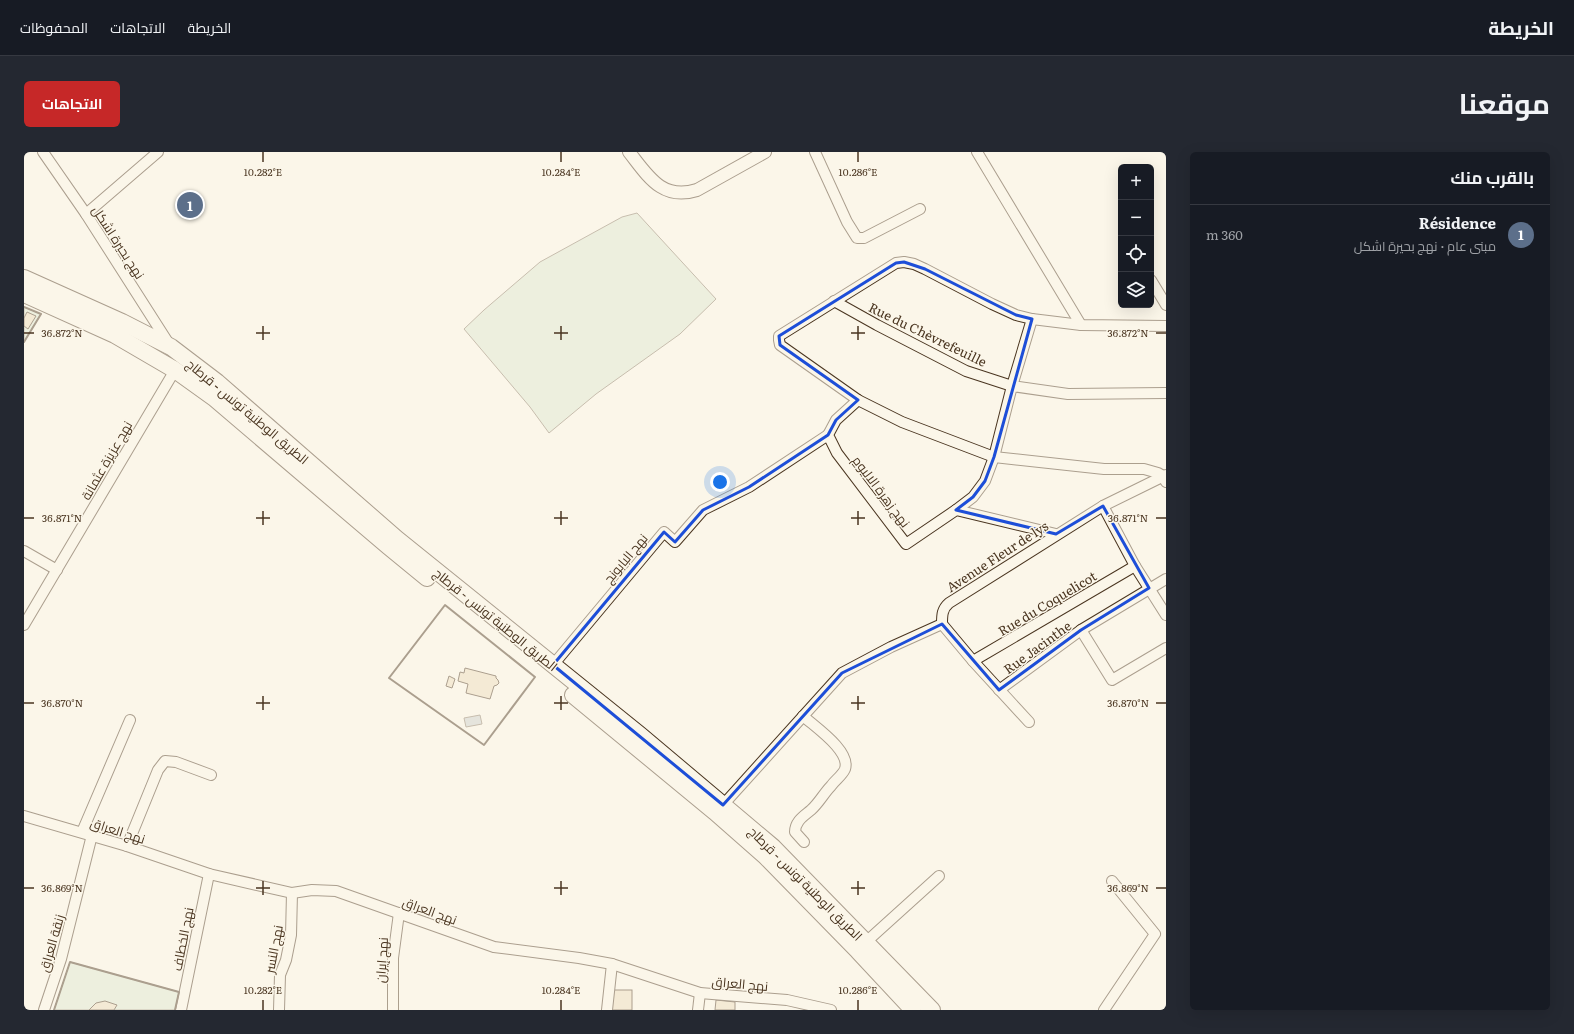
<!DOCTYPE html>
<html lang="ar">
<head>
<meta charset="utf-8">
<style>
  body { margin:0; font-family:Literata,Cairo,serif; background:#242831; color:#f1f3f6; direction:rtl }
  .controls { position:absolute; right:12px; top:12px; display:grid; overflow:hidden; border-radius:6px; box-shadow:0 4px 16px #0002 }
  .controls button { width:36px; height:36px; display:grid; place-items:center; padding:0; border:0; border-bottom:1px solid #363941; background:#171b24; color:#f1f3f6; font:20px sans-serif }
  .you { position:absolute; left:696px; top:330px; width:14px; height:14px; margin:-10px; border:3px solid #fff; border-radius:50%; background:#1a73e8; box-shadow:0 0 0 6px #1a73e833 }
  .badge { display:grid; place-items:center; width:26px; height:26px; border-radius:50%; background:#c62828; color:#fff; font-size:13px; font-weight:700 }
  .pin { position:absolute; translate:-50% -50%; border:2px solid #fff; box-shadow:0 1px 4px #0006 }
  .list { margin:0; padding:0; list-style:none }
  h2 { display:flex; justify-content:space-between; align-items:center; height:52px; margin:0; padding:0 16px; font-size:17px }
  h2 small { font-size:13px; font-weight:400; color:#9ea1a6 }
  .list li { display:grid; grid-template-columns:26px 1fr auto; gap:12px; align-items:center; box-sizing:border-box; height:60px; padding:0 16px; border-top:1px solid #363941 }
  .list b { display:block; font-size:15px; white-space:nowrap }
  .list p { margin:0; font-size:13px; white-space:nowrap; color:#9ea1a6 }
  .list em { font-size:13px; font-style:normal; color:#9ea1a6 }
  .icon { flex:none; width:22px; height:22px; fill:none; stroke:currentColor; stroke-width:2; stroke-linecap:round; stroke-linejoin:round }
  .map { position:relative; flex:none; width:1142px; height:858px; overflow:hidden; direction:ltr; border-radius:6px }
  header { display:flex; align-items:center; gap:24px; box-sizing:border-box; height:56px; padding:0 20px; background:#171b24; border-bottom:1px solid #363941 }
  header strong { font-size:19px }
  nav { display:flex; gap:22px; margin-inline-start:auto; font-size:14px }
  .intro { display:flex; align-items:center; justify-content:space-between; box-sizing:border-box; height:96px; padding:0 24px }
  h1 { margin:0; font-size:28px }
  .button { padding:10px 18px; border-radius:6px; background:#c62828; color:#fff; font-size:14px; font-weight:700 }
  main { display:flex; gap:24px; padding:0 24px }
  aside { flex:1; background:#171b24; border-radius:6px; box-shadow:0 4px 16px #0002 }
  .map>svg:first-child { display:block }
  .green { fill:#dce7d0; stroke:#887966 }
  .water { fill:#c9cecd; stroke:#887966 }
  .building { fill:#ecdcbc; stroke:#4a3520 }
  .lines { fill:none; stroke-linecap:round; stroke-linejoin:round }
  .minor-casing { stroke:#4a3520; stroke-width:12 }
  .tertiary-casing { stroke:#4a3520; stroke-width:14 }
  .primary-casing { stroke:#4a3520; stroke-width:18 }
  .minor { stroke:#fbf6e9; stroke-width:10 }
  .tertiary { stroke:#fbf6e9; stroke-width:12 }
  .primary { stroke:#fbf6e9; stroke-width:16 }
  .wall { stroke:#4a3520; stroke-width:2 }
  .marked { fill:none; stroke:#1d4ed8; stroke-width:3; stroke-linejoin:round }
  .ticks { fill:none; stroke:#4a3520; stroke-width:1.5 }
  .labels { text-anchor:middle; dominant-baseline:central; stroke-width:3; stroke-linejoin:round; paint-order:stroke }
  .street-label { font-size:13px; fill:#4a3520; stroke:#fbf6e9 }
  .ticks-label { font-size:10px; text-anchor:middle; fill:#4a3520; stroke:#fbf6e9; stroke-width:3; stroke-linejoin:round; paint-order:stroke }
</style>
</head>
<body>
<header>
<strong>الخريطة</strong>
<nav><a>الخريطة</a><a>الاتجاهات</a><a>المحفوظات</a></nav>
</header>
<div class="intro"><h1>موقعنا</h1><a class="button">الاتجاهات</a></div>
<main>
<aside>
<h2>بالقرب منك<small></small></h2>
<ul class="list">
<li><span class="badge" style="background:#5c6f8a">1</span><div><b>Résidence</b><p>مبنى عام · نهج بحيرة اشكل</p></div><em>360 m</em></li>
</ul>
</aside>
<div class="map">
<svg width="1142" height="858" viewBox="0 0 1142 858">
  <rect width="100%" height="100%" fill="#fbf6e9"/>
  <!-- green -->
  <g class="green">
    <polygon points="613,61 692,147 656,182 572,242 525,281 506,255 440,177 460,158 516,110 598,65"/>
    <polygon points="0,155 17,162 0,190"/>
    <polygon points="46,810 155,840 151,858 30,858"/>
  </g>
  <!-- water -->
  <polygon class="water" points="456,563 458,572 442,575 440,566"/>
  <!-- building -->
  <g class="building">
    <polygon points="3,160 12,164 4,177 0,174 0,166"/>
    <polygon points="441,516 472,524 472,526 474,528 475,531 473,533 470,534 466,547 442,541 444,532 434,529 436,520 440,521"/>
    <polygon points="425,524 431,527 428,536 422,534"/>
    <rect x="588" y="838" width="20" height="20"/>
    <polygon points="692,848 711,850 711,858 691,858"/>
    <polygon points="81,849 93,853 90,858 65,858 72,851"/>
  </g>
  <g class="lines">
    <defs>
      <g id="minor">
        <polyline points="19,0 62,62 145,192"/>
        <polyline points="791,0 823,70 833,86 840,86 896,57"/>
        <polyline points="953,0 1057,173"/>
        <polyline points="62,62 134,0"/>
        <polyline points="1127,128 1142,153"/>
        <polyline points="810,149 853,173 942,219 988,234 1044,242 1142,241"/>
        <polyline points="1142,174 1057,173 1008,167 992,163 968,152 901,117 890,112 880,110 872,111 755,184 755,188 756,193 834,248 878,270 970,305 1080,317 1120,317 1134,321 1139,324 1142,330"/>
        <polyline points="834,248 812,268 804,283 813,301 882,392 932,358 1032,382"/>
        <polyline points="1079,354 1111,414 1142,463"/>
        <polyline points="932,358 949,345 961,329 970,305 988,234 1008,167"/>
        <polyline points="0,399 33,418"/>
        <polyline points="918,472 949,509 1005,570"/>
        <polyline points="0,473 151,218 150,214"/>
        <polyline points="1057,478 1142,427"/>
        <polyline points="949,509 1111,414"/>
        <polyline points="529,513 640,380 651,390 679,358 725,335 804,283"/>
        <polyline points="975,538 1057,478 1088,528 1142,496"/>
        <path d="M 779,564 C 791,575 827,599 821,617 C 818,624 811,628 807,634 C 800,641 795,651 787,658 C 780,664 771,669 771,680 L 780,690"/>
        <path d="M 699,653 L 818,521 L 867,495 L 918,472 C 918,463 918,457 925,451 L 1079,354 L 1142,323"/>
        <polyline points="0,664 103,694 185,722 268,741 288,738 312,739 470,795 555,806 588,812 676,841 763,848 807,858"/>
        <polyline points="58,680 106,568"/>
        <polyline points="103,694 134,618 141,609 152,610 187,623"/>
        <polyline points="842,790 915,724"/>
        <polyline points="20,858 37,807 68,683"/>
        <polyline points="157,858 185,722"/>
        <polyline points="255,858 256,823 262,808 267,783 268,741"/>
        <polyline points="369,858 369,806 375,761"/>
        <polyline points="583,858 588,812"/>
        <polyline points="674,858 676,841"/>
        <polyline points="1080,858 1131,782 1088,729"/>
      </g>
      <path id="tertiary" d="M 605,0 C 624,24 638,49 673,38 L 741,0"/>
      <g id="primary">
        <polyline points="0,126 98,170 147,195 193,230 373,387 616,583 749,695 908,858"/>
        <polyline points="0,142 91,183 151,218 190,246 365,395 403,426"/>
        <polyline points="549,543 691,660 741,704 834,799 889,858"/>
      </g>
    </defs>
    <!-- minor casing -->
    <use href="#minor" class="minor-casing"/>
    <!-- tertiary casing -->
    <use href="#tertiary" class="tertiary-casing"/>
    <!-- primary casing -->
    <use href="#primary" class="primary-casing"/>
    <!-- minor -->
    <use href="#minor" class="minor"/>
    <!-- tertiary -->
    <use href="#tertiary" class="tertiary"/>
    <!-- primary -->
    <use href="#primary" class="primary"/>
    <!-- wall -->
    <g class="wall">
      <polyline points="0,155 17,162 0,190"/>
      <polygon points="421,453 511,525 460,593 365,526"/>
      <polyline points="30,858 46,810 155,840 151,858"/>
    </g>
  </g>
  <!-- marked area -->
  <path d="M0 0H1142V858H0ZM 880,110 L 901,117 L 992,163 L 1008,167 L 970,305 L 961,329 L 949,345 L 932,358 L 1032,382 L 1079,354 L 1125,436 L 1057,478 L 975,538 L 918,472 L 818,521 L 699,653 L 529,513 L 640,380 L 651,390 L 679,358 L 725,335 L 804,283 L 812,268 L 834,248 L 756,193 L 755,184 L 872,111 Z" fill="#fbf6e9" fill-opacity=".55" fill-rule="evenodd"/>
  <path class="marked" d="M 880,110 L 901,117 L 992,163 L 1008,167 L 970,305 L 961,329 L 949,345 L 932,358 L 1032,382 L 1079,354 L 1125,436 L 1057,478 L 975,538 L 918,472 L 818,521 L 699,653 L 529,513 L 640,380 L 651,390 L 679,358 L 725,335 L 804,283 L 812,268 L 834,248 L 756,193 L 755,184 L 872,111 Z"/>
  <!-- ticks -->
  <path class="ticks" d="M 239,0 L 239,10M 537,0 L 537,10M 834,0 L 834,10M 239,174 L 239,188M 537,174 L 537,188M 834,174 L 834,188M 0,181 L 10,181M 232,181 L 246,181M 530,181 L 544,181M 827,181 L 841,181M 1132,181 L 1142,181M 239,359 L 239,373M 537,359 L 537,373M 834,359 L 834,373M 0,366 L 10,366M 232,366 L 246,366M 530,366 L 544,366M 827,366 L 841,366M 1132,366 L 1142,366M 239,544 L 239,558M 537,544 L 537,558M 834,544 L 834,558M 0,551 L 10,551M 232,551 L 246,551M 530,551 L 544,551M 827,551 L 841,551M 1132,551 L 1142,551M 239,729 L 239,743M 537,729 L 537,743M 834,729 L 834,743M 0,736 L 10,736M 232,736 L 246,736M 530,736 L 544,736M 827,736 L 841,736M 1132,736 L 1142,736M 239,848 L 239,858M 537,848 L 537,858M 834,848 L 834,858"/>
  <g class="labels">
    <!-- street labels -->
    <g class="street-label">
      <text transform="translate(95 90) rotate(57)">نهج بحيرة اشكل</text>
      <text transform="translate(904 182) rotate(26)">Rue du Chèvrefeuille</text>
      <text transform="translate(224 259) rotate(40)">الطريق الوطنية تونس - قرطاج</text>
      <text transform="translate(82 308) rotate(-60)">نهج عزيزة عثمانة</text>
      <text transform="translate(858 339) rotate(53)">نهج زهرة الاليوم</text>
      <text transform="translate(973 404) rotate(-33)">Avenue Fleur de lys</text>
      <text transform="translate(601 406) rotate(-50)">نهج البابونج</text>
      <text transform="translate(1023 451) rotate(-31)">Rue du Coquelicot</text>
      <text transform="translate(472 467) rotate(39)">الطريق الوطنية تونس - قرطاج</text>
      <text transform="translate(1013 495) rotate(-36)">Rue Jacinthe</text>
      <text transform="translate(94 678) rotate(18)">نهج العراق</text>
      <text transform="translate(782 731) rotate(45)">الطريق الوطنية تونس - قرطاج</text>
      <text transform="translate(406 758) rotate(20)">نهج العراق</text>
      <text transform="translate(158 787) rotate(-79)">نهج الخطاف</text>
      <text transform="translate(27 791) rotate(-74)">زنقة العراق</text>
      <text transform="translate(249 797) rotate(-79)">نهج النسر</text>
      <text transform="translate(357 808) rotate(-86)">نهج إيران</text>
      <text transform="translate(716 831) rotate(5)">نهج العراق</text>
    </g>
  </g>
  <g class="ticks-label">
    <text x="239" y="24">10.282°E</text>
    <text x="537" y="24">10.284°E</text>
    <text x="834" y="24">10.286°E</text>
    <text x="38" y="185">36.872°N</text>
    <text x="1104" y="185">36.872°N</text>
    <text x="38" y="370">36.871°N</text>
    <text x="1104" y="370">36.871°N</text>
    <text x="38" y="555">36.870°N</text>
    <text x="1104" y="555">36.870°N</text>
    <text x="38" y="740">36.869°N</text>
    <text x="1104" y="740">36.869°N</text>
    <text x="239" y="842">10.282°E</text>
    <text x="537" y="842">10.284°E</text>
    <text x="834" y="842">10.286°E</text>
  </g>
</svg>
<div class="controls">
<button>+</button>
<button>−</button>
<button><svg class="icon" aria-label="locate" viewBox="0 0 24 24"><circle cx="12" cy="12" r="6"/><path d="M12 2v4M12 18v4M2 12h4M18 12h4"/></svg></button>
<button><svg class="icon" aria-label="layers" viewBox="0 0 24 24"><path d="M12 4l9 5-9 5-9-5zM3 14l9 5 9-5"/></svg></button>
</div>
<div class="you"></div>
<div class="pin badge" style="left:166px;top:53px;background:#5c6f8a">1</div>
</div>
</main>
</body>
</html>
